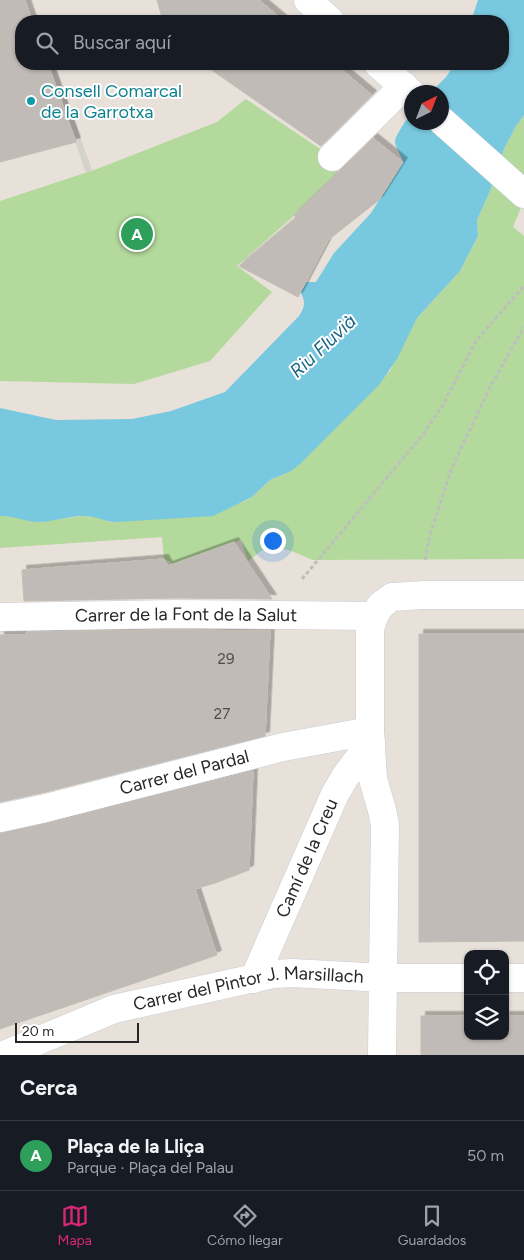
<!DOCTYPE html>
<html lang="es">
<head>
<meta charset="utf-8">
<style>
  body { margin:0; font-family:Figtree,sans-serif; background:#20242c; color:#f1f3f6 }
  .controls { position:absolute; right:15px; bottom:15px; display:grid; overflow:hidden; border-radius:10px; box-shadow:0 1px 4px #0004 }
  .controls button { width:45px; height:45px; display:grid; place-items:center; padding:0; border:0; border-bottom:1px solid #363941; background:#171b24; color:#f1f3f6; font:25px sans-serif }
  .compass { position:absolute; left:404px; top:85px; width:45px; height:45px; border-radius:50%; background:#171b24; box-shadow:0 1px 4px #0004; rotate:42deg }
  .scale { position:absolute; left:15px; bottom:12px; width:124px; box-sizing:border-box; padding-left:5px; border:2px solid #272727; border-top:0; font-size:14px; line-height:18px; white-space:nowrap; color:#272727; -webkit-text-stroke:4px #fff; paint-order:stroke }
  .you { position:absolute; left:272px; top:540px; width:18px; height:18px; margin:-12px; border:4px solid #fff; border-radius:50%; background:#1a73e8; box-shadow:0 0 0 8px #1a73e833 }
  .badge { display:grid; place-items:center; width:32px; height:32px; border-radius:50%; background:#db2777; color:#fff; font-size:16px; font-weight:700 }
  .pin { position:absolute; translate:-50% -50%; border:2px solid #fff; box-shadow:0 1px 5px #0006 }
  .list { margin:0; padding:0; list-style:none }
  h2 { display:flex; justify-content:space-between; align-items:center; height:65px; margin:0; padding:0 20px; font-size:21px }
  h2 small { font-size:16px; font-weight:400; color:#9ea1a6 }
  .list li { display:grid; grid-template-columns:32px 1fr auto; gap:15px; align-items:center; box-sizing:border-box; height:70px; padding:0 20px; border-top:1px solid #363941 }
  .list b { display:block; font-size:19px; white-space:nowrap }
  .list p { margin:0; font-size:16px; white-space:nowrap; color:#9ea1a6 }
  .list em { font-size:16px; font-style:normal; color:#9ea1a6 }
  .icon { flex:none; width:28px; height:28px; fill:none; stroke:currentColor; stroke-width:2; stroke-linecap:round; stroke-linejoin:round }
  .map { position:relative; flex:none; width:524px; height:1055px; overflow:hidden }
  .search { position:absolute; background:#171b24; box-shadow:0 1px 4px #0004; left:15px; right:15px; top:15px; height:55px; display:flex; align-items:center; gap:12px; box-sizing:border-box; padding:0 18px; border-radius:20px; color:#9ea1a6; font-size:19px }
  .sheet { height:135px; background:#171b24 }
  nav { display:flex; justify-content:space-around; align-items:center; box-sizing:border-box; height:70px; border-top:1px solid #363941; background:#171b24; font-size:14px; color:#9ea1a6 }
  nav a { display:grid; justify-items:center; gap:2px }
  nav .on { color:#db2777 }
  .map>svg:first-child { display:block }
  .green { fill:#b3d99c }
  .plaza { fill:#d5d1cc }
  .water { fill:#78c8df }
  .building { fill:#c0bbb6; stroke:#c3bdb4; filter:url(#shadow) }
  .lines { fill:none; stroke-linecap:round; stroke-linejoin:round }
  .street-casing { stroke:#c8ccd7; stroke-width:29 }
  .path { stroke:#bebebe; stroke-width:3; stroke-dasharray:4 2.5; stroke-linecap:butt }
  .street { stroke:#fff; stroke-width:28 }
  .culture-dot { fill:#0f9aa8; stroke:#fff; stroke-width:2 }
  .labels { text-anchor:middle; dominant-baseline:central; stroke-width:4; stroke-linejoin:round; paint-order:stroke }
  .number-label { font-size:15px; fill:#4d4c4b }
  .culture-label { font-size:18px; fill:#0d838f; stroke:#fff; text-anchor:start }
  .street-label { font-size:18px; fill:#272727; stroke:#fff }
  .water-label { font-size:19px; font-style:italic; fill:#1c6685; stroke:#fff }
</style>
</head>
<body>
<div class="map">
<svg width="524" height="1055" viewBox="0 0 524 1055">
  <defs>
    <filter id="shadow"><feDropShadow dx="4.5" dy="-4.5" stdDeviation="0" flood-color="#0004"/></filter>
  </defs>
  <rect width="100%" height="100%" fill="#e8e1da"/>
  <!-- green -->
  <g class="green">
    <polygon points="246,99 332,157 339,176 237,266 272,292 210,361 134,384 0,381 0,201 97,169 217,122"/>
    <path d="M 524,115 L 524,200 L 513,227 L 524,236 L 524,559 L 313,560 C 298,554 277,542 261,551 C 257,554 252,558 248,561 L 241,540 L 173,564 L 164,559 L 162,537 L 0,548 L 0,516 L 8,515 L 39,522 L 82,516 L 99,517 L 109,522 L 243,502 L 252,497 L 270,480 L 291,471 L 390,371 L 417,318 L 460,271 L 478,236 L 477,220 L 490,191 L 504,149 L 516,126 Z"/>
  </g>
  <!-- plaza -->
  <polygon class="plaza" points="48,64 54,64 92,170 86,173"/>
  <!-- water -->
  <path class="water" d="M 478,0 L 524,0 L 524,115 L 516,126 L 504,149 L 490,191 L 477,220 L 478,236 L 460,271 L 417,318 L 397,359 L 379,385 L 300,464 L 291,471 L 270,480 L 252,497 L 213,516 L 117,522 C 104,522 96,515 82,516 C 68,516 53,522 39,522 C 26,522 13,515 0,516 L 0,408 L 56,420 L 132,419 L 171,411 L 225,392 L 299,316 C 305,307 306,301 300,292 L 306,282 L 316,282 L 334,253 L 371,213 L 403,162 C 401,155 396,149 395,142 C 394,138 407,118 411,114 L 412,122 L 442,122 L 442,92 L 431,92 L 446,77 L 455,64 L 503,64 L 503,21 L 471,21 Z"/>
  <!-- building -->
  <g class="building">
    <polygon points="0,0 25,0 32,21 21,21 21,64 48,64 76,142 0,162"/>
    <polygon points="157,0 259,0 284,21 163,21"/>
    <polygon points="203,64 335,64 372,95 321,146"/>
    <polygon points="373,138 403,162 379,200 328,240 298,297 239,266 296,218 294,215"/>
    <polygon points="234,542 272,599 176,598 24,601 22,570 164,559 168,566"/>
    <polygon points="176,630 270,631 265,736 42,793 0,802 0,635 26,635 26,632"/>
    <polygon points="419,634 524,634 524,941 419,942"/>
    <polygon points="253,771 249,870 215,883 195,889 217,955 0,1029 0,833 50,823"/>
    <polygon points="421,1016 468,1016 468,1036 505,1036 505,1016 524,1016 524,1055 421,1055"/>
  </g>
  <g class="lines">
    <defs>
      <g id="street">
        <polyline points="308,0 330,21"/>
        <polyline points="378,64 412,94"/>
        <polyline points="442,121 524,194"/>
        <polyline points="332,157 404,86"/>
        <path id="s1" d="M 0,617 L 176,614 L 374,616"/>
        <path id="s2" d="M 0,818 L 46,808 L 283,747 L 370,731"/>
        <polyline points="505,978 524,978"/>
        <path id="s3" d="M 254,979 L 335,794 L 345,777 L 371,742"/>
        <path id="s4" d="M 4,1055 L 114,1009 L 273,974 L 293,973 L 384,978 L 468,978"/>
        <polyline points="382,1055 385,825 382,810 373,779 370,731 370,629 374,616 381,605 392,597 424,595 524,595"/>
      </g>
    </defs>
    <!-- street casing -->
    <use href="#street" class="street-casing"/>
    <!-- path -->
    <g class="path">
      <polyline points="425,560 430,535 451,470 490,387 524,327"/>
      <polyline points="302,579 421,437 443,405 476,341 524,286"/>
    </g>
    <!-- street -->
    <use href="#street" class="street"/>
  </g>
  <!-- markers -->
  <circle class="culture-dot" cx="31" cy="101" r="5"/>
  <g class="labels">
    <!-- number labels -->
    <g class="number-label">
      <text x="226" y="659">29</text>
      <text x="222" y="714">27</text>
    </g>
    <!-- culture labels -->
    <g class="culture-label">
      <text x="41" y="91">Consell Comarcal<tspan x="41" dy="21">de la Garrotxa</tspan></text>
    </g>
    <!-- street labels -->
    <g class="street-label">
      <text stroke="none"><textPath href="#s1" startOffset="186">Carrer de la Font de la Salut</textPath></text>
      <text stroke="none"><textPath href="#s2" startOffset="190">Carrer del Pardal</textPath></text>
      <text stroke="none"><textPath href="#s3" startOffset="132">Camí de la Creu</textPath></text>
      <text stroke="none"><textPath href="#s4" startOffset="256">Carrer del Pintor J. Marsillach</textPath></text>
    </g>
    <!-- water labels -->
    <g class="water-label">
      <text transform="translate(323 346) rotate(-43)">Riu Fluvià</text>
    </g>
  </g>
</svg>
<div class="controls">
<button><svg class="icon" aria-label="locate" viewBox="0 0 24 24"><circle cx="12" cy="12" r="6"/><path d="M12 2v4M12 18v4M2 12h4M18 12h4"/></svg></button>
<button><svg class="icon" aria-label="layers" viewBox="0 0 24 24"><path d="M12 4l9 5-9 5-9-5zM3 14l9 5 9-5"/></svg></button>
</div>
<svg class="compass" viewBox="-18 -18 36 36"><path d="M0-13l5 13h-10z" fill="#e53935"/><path d="M0 13l5-13h-10z" fill="#9ea1a6"/></svg>
<div class="scale">20 m</div>
<div class="you"></div>
<div class="pin badge" style="left:137px;top:234px;background:#2e9e5b">A</div>
<div class="search"><svg class="icon" aria-label="search" viewBox="0 0 24 24"><circle cx="10" cy="10" r="6"/><path d="M15 15l6 6"/></svg>Buscar aquí</div>
</div>
<section class="sheet">
<h2>Cerca<small></small></h2>
<ul class="list">
<li><span class="badge" style="background:#2e9e5b">A</span><div><b>Plaça de la Lliça</b><p>Parque · Plaça del Palau</p></div><em>50 m</em></li>
</ul>
</section>
<nav>
<a class="on"><svg class="icon" aria-label="map" viewBox="0 0 24 24"><path d="M3 6l6-2 6 2 6-2v14l-6 2-6-2-6 2zM9 4v14M15 6v14"/></svg>Mapa</a>
<a><svg class="icon" aria-label="directions" viewBox="0 0 24 24"><path d="M12 3l9 9-9 9-9-9zM9 14v-3h6M13 9l2 2-2 2"/></svg>Cómo llegar</a>
<a><svg class="icon" aria-label="saved" viewBox="0 0 24 24"><path d="M7 4h10v16l-5-4-5 4z"/></svg>Guardados</a>
</nav>
</body>
</html>
